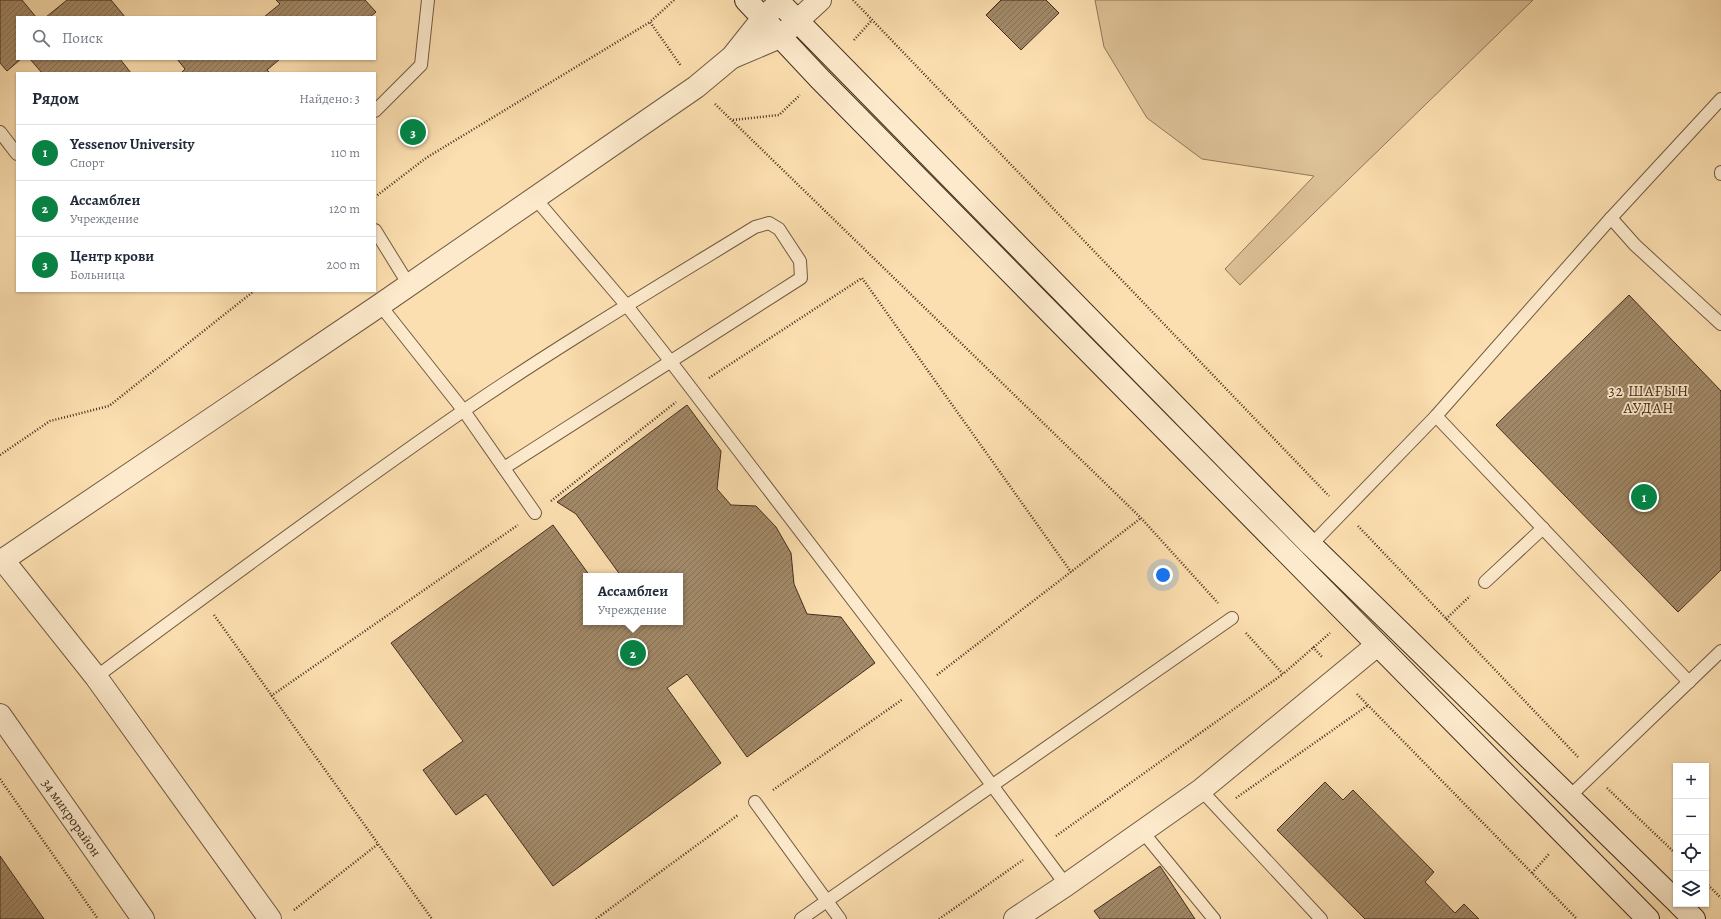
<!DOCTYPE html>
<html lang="ru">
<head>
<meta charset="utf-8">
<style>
  body { margin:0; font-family:Alegreya,serif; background:#f6f6f7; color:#1f2937 }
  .controls { position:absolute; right:12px; bottom:12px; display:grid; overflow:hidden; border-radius:0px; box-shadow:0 1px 3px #0004 }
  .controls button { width:36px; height:36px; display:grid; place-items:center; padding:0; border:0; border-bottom:1px solid #e0e1e3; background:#fff; color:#1f2937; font:20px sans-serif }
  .you { position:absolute; left:1163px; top:575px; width:14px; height:14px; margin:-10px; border:3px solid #fff; border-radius:50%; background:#1a73e8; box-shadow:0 0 0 6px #1a73e833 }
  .badge { display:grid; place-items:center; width:26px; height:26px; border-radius:50%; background:#0b8043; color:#fff; font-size:13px; font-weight:700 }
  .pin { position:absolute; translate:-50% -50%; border:2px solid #fff; box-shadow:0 1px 4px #0006 }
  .popup { position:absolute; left:583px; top:573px; width:100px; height:52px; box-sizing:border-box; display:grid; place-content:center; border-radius:0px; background:#fff; filter:drop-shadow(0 1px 3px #0005); font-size:13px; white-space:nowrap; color:#747a83 }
  .popup b { font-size:15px; color:#1f2937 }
  .popup::after { content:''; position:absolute; left:50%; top:100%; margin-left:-8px; border:8px solid transparent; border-top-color:#fff }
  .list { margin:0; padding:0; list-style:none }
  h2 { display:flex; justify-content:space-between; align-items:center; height:52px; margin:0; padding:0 16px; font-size:17px }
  h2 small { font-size:13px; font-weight:400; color:#747a83 }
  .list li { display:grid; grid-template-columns:26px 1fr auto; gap:12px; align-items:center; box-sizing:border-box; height:56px; padding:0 16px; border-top:1px solid #e0e1e3 }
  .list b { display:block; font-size:15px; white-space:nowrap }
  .list p { margin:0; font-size:13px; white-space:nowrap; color:#747a83 }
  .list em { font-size:13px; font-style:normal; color:#747a83 }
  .icon { flex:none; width:22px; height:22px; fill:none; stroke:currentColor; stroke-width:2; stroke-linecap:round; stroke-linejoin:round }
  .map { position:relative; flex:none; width:1721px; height:919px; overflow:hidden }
  .search { position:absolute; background:#fff; box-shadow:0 1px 3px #0004; left:16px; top:16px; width:360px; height:44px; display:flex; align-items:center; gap:10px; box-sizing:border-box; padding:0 14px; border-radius:0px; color:#747a83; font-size:15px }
  .panel { position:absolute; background:#fff; box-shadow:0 1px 3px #0004; left:16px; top:72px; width:360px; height:220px; border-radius:0px }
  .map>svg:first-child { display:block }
  .pitch { fill:#ddc197; stroke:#90775a }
  .building { fill:url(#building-hatch); stroke:#432d1d }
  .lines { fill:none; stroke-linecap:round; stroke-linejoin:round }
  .service-casing { stroke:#715a42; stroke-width:14 }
  .minor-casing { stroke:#715a42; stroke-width:24 }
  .tertiary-casing { stroke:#715a42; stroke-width:24 }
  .secondary-casing { stroke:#432d1d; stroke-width:24 }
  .path { stroke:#432d1d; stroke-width:2.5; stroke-dasharray:1 2; stroke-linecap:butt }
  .service { stroke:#fdeacc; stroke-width:12 }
  .minor { stroke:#fdeacc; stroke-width:22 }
  .tertiary { stroke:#fdeacc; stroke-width:22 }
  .secondary { stroke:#fdeacc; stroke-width:22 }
  .labels { text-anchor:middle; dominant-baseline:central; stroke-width:3.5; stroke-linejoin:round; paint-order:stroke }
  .street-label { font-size:14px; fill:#432d1d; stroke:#fdeacc }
  .neighbourhood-label { font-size:15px; letter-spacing:1px; fill:#432d1d; stroke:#fdeacc }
</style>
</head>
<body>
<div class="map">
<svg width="1721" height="919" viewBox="0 0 1721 919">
  <defs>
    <pattern id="building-hatch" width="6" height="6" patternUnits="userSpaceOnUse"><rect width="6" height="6" fill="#a38a69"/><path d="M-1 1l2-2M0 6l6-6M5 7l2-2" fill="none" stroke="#867156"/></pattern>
  </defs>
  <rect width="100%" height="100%" fill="#fcdfb0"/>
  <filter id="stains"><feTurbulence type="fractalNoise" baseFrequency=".005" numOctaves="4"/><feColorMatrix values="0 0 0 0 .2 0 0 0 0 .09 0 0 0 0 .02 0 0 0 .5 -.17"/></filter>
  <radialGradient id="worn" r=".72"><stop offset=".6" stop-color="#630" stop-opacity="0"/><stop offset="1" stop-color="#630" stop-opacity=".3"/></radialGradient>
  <!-- pitch -->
  <polygon class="pitch" points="1095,0 1533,0 1240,285 1225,269 1314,176 1202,159 1147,118 1104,47"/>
  <!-- building -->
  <g class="building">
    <polygon points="0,0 22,0 36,17 17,17 17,59 21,59 7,71 0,63"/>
    <polygon points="67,0 111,0 125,17 46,17"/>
    <polygon points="276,0 365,0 376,12 370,17 264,17 280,4"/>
    <polygon points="1001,0 1046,0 1059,13 1021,50 986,15"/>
    <polygon points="30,59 120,59 131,73 42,73"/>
    <polygon points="177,59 280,59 267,70 270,73 181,73 185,69"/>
    <polygon points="1629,295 1721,391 1721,570 1678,612 1496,425"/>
    <polygon points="687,405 721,451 717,489 731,505 756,506 776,527 791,553 794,584 807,614 841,617 875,663 747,757 687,674 667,688 721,763 553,886 486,794 456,815 423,770 463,741 391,643 553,525 590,576 586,576 586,622 680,622 680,576 621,576 576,514 557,502"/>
    <polygon points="1325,782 1343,800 1353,790 1434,872 1425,882 1455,913 1464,904 1479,919 1365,919 1277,830"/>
    <polygon points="0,856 44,919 0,919"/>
    <polygon points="1160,866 1195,919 1100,919 1094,911"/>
  </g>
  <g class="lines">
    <defs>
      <g id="service">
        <polyline points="375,111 421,65 428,0"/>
        <polyline points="0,132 17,154"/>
        <polyline points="1721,172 1721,174"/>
        <polyline points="534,197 627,306 671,362 920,688 1066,885"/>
        <polyline points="1611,218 1721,99"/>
        <polyline points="375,230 409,285"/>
        <polyline points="380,305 464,411 535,513"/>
        <polyline points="1436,416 1689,682"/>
        <polyline points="1311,545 1436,416 1611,218 1635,245 1721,324"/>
        <polyline points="1485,582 1543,528"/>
        <path d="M 96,677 C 217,587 339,497 463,411 C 558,346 657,287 755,227 L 769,223 L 779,229 L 800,261 L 801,278 L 504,468"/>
        <polyline points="1201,790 1321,919"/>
        <polyline points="1569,797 1721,651"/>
        <polyline points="755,802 840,919"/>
        <polyline points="1142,831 1214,919"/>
        <polyline points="801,919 1232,618"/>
      </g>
      <g id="minor">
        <polyline points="3,560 96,677 270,919"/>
        <path id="s1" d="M 0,715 L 143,919"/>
        <polyline points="1015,919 1066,885 1201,790 1376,646"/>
      </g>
      <g id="tertiary">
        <polyline points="733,57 780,37 820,0"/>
        <polyline points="0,562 380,305 696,87 732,57 763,18 777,5"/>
      </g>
      <g id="secondary">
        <polyline points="746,0 819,78 1648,919"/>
        <polyline points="777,0 1311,545 1676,901"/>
        <polyline points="1679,904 1694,919"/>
      </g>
    </defs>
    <!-- service casing -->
    <use href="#service" class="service-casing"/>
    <!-- minor casing -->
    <use href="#minor" class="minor-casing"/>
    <!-- tertiary casing -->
    <use href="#tertiary" class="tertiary-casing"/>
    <!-- secondary casing -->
    <use href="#secondary" class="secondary-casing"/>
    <!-- path -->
    <g class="path">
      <polyline points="674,0 650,22 681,66"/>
      <polyline points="853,0 1329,496"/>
      <polyline points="854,40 872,20"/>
      <polyline points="715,104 1141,518 1218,603"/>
      <polyline points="733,120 779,115 800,95"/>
      <polyline points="375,197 426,158 650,22"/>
      <polyline points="709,378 862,278 1071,572"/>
      <polyline points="0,455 50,421 109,406 254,291"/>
      <polyline points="551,501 676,402"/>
      <polyline points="1358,526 1579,758"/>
      <polyline points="214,615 432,919"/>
      <polyline points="1446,619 1470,596"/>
      <polyline points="1246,633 1283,674 1330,633"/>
      <polyline points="1313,647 1322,657"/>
      <polyline points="937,675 1141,518"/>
      <polyline points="1357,694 1577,919"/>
      <polyline points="271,696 518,525"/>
      <polyline points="0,779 98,919"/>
      <polyline points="1607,788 1676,854"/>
      <polyline points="773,790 903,699"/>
      <polyline points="1236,798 1367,706"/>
      <polyline points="1056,836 1283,674"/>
      <polyline points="1532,873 1549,854"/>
      <polyline points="1706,883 1721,898"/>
      <polyline points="294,910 378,844"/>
      <polyline points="596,919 738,815"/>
      <polyline points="939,919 1023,860"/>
    </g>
    <!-- service -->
    <use href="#service" class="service"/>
    <!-- minor -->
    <use href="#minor" class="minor"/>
    <!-- tertiary -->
    <use href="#tertiary" class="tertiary"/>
    <!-- secondary -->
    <use href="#secondary" class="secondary"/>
  </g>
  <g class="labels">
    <!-- street labels -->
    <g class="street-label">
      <text stroke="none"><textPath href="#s1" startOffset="125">34 микрорайон</textPath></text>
    </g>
    <!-- neighbourhood labels -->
    <g class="neighbourhood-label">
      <text x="1649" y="391">32 ШАҒЫН<tspan x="1649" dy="17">АУДАН</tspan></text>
    </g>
  </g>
  <rect width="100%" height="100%" filter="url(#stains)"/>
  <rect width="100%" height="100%" fill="url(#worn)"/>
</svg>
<div class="controls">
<button>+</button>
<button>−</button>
<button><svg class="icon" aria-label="locate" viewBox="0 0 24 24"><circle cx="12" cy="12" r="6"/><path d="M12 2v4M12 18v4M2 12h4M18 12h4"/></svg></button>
<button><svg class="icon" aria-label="layers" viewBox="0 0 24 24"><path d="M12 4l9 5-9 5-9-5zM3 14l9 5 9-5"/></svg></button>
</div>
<div class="you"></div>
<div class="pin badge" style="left:1644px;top:497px">1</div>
<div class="pin badge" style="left:633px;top:653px">2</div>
<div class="popup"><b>Ассамблеи</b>Учреждение</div>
<div class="pin badge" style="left:413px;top:132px">3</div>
<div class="search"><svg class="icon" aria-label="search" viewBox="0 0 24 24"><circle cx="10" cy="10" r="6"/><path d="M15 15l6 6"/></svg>Поиск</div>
<section class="panel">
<h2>Рядом<small>Найдено: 3</small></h2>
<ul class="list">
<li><span class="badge">1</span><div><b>Yessenov University</b><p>Спорт</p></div><em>110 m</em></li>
<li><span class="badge">2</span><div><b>Ассамблеи</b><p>Учреждение</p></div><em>120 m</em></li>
<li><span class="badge">3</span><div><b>Центр крови</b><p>Больница</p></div><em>200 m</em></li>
</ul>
</section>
</div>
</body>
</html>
